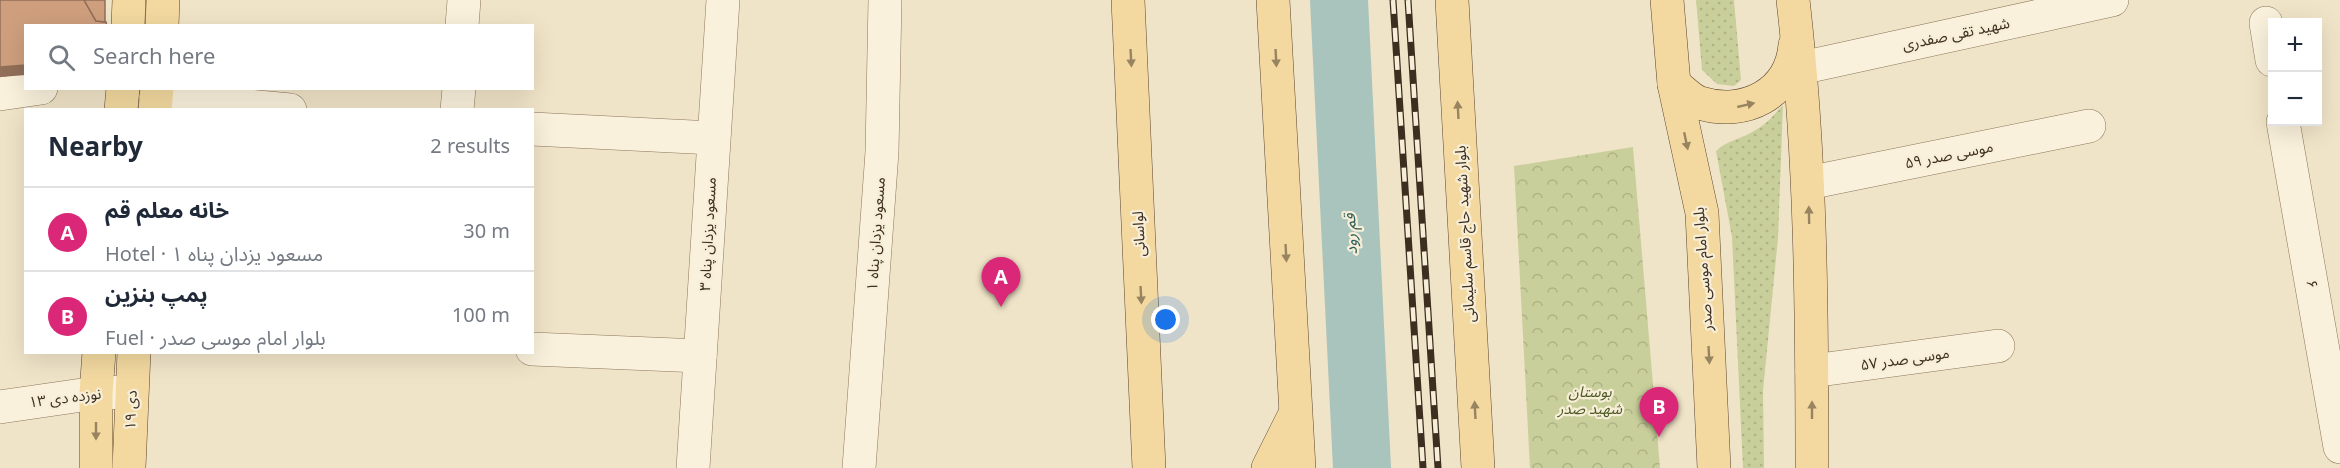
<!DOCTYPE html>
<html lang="en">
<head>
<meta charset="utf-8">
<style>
  body { margin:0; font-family:Georgia,"Noto Sans Arabic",serif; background:#f6f6f7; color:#1f2937 }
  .controls { position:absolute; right:18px; top:18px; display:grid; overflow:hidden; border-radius:0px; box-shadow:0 6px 24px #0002 }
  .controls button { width:54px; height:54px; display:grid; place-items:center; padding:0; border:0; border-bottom:2px solid #e0e1e3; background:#fff; color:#1f2937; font:30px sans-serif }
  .you { position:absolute; left:1166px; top:320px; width:21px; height:21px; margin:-15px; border:4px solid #fff; border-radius:50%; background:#1a73e8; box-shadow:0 0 0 9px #1a73e833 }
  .badge { display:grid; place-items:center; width:39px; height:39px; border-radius:50%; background:#db2777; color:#fff; font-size:20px; font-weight:700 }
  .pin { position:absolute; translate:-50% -50px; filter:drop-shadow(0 2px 3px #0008) }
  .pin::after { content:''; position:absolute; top:32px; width:21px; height:18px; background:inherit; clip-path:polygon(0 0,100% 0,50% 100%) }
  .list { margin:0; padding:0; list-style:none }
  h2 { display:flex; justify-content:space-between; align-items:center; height:78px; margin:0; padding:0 24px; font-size:26px }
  h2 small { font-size:20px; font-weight:400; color:#747a83 }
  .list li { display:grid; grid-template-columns:39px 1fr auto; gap:18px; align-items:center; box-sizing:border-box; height:84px; padding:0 24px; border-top:2px solid #e0e1e3 }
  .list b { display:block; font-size:22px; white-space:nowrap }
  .list p { margin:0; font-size:20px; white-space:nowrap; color:#747a83 }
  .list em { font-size:20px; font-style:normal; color:#747a83 }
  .icon { flex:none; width:33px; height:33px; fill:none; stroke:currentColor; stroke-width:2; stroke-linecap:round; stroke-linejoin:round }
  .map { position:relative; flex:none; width:2340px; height:468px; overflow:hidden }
  .search { position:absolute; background:#fff; box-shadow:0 6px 24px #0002; left:24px; top:24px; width:510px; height:66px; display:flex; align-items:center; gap:15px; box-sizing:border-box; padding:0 21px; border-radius:0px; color:#747a83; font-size:22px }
  .panel { position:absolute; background:#fff; box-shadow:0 6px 24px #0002; left:24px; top:108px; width:510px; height:246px; border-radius:0px }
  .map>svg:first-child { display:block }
  .grass { fill:url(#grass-dots) }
  .park { fill:url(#park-crowns) }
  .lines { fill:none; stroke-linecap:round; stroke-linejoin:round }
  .river { stroke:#a9c4bc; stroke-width:58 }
  .minor-casing { stroke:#8d765c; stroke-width:34 }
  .major-casing { stroke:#5b4430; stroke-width:34 }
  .minor { stroke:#faf1dc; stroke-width:33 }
  .major { stroke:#f3d9a0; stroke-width:33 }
  .rail-casing { stroke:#3d2e20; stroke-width:7 }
  .rail { stroke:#f7eed8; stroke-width:4.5; stroke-dasharray:14; stroke-linecap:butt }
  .shaded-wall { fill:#916f58 }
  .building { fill:#cf9f7d; stroke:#916f58; stroke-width:1.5 }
  .oneway { fill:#988460 }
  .labels { text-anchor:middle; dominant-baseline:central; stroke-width:4.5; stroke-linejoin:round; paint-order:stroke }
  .street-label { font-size:15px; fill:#3d2e20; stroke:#f7eed8 }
  .park-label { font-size:15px; font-style:italic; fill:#4d5a26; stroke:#f7eed8 }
  .water-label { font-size:16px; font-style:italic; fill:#2f5d5a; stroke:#f7eed8 }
</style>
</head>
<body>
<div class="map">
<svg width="2340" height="468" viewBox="0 0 2340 468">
  <defs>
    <pattern id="grass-dots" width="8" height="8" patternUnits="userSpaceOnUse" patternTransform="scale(1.5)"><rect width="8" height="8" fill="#c9cf9b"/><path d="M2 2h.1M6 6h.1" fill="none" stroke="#aeb285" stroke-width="1.8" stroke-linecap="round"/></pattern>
    <pattern id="park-crowns" width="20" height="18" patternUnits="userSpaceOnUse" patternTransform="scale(1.5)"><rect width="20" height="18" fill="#c9cf9b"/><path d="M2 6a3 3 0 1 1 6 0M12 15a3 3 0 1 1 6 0" fill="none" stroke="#aeb285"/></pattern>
  </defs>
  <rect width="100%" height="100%" fill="#f0e4c8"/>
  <!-- grass -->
  <g class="grass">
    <polygon points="1696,0 1734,0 1741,80 1734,86 1717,84 1702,70"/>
    <path d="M 1783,105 L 1778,238 L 1763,391 L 1764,468 L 1743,468 L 1732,237 L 1716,151 C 1728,140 1741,139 1754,131 C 1766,125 1774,115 1783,105 Z"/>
  </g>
  <!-- park -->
  <polygon class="park" points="1633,147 1660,468 1530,468 1514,166"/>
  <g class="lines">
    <!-- river -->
    <polyline class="river" points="1339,0 1362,468"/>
    <defs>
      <g id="minor">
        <polyline points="2266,23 2272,60"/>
        <polyline points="462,26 464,0"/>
        <polyline points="1801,68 2112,0"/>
        <polyline points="0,94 41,88"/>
        <polyline points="156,97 290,110"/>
        <polyline points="457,110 459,88"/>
        <polyline points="2283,122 2340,447"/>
        <polyline points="532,129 713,138"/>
        <polyline points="1808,183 2089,126"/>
        <polyline points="532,349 700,356"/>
        <polyline points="1812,371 1998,346"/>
        <polyline points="0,407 96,393 131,392"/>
        <polyline points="693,468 723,0"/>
        <polyline points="859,468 882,152 885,0"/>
      </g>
      <g id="major">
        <polyline points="1128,0 1149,468"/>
        <polyline points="1273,0 1299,468"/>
        <polyline points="1452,0 1478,468"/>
        <polyline points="1667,0 1674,84 1702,213 1714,468"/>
        <path d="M 1793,0 C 1811,155 1812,312 1812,468"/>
        <polyline points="128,26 129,0"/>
        <polyline points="162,26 163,0"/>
        <path d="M 1674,84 C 1682,90 1691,100 1700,103 C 1744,117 1791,94 1795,45"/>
        <polyline points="121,110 123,88"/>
        <polyline points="155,110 157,88"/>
        <polyline points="96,468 96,393 99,352"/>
        <polyline points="129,468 134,352"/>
        <polyline points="1268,468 1294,416"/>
      </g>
    </defs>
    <!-- minor casing -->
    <use href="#minor" class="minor-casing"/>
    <!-- major casing -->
    <use href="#major" class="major-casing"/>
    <!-- minor -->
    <use href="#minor" class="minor"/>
    <!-- major -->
    <use href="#major" class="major"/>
    <defs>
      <g id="rail">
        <polyline points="1393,0 1423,468"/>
        <polyline points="1408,0 1438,468"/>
      </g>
    </defs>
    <!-- rail casing -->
    <use href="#rail" class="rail-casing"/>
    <!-- rail -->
    <use href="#rail" class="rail"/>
  </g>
  <!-- shaded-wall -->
  <polygon class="shaded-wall" points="26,65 26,75 0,77 0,67"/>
  <!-- building -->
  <g class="building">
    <polygon points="0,0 84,0 96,21 106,22 107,26 26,26 26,65 0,67"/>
    <polygon points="84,0 105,0 105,22 96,21"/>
  </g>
  <!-- one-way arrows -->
  <defs><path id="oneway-solid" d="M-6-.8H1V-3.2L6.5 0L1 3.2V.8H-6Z" transform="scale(1.5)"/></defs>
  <g class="oneway">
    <use href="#oneway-solid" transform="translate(1131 58) rotate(87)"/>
    <use href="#oneway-solid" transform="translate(1276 58) rotate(87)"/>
    <use href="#oneway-solid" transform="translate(1746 105) rotate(-13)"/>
    <use href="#oneway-solid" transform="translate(1458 110) rotate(-93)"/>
    <use href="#oneway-solid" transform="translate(1686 141) rotate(78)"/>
    <use href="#oneway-solid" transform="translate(1809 215) rotate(-91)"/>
    <use href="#oneway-solid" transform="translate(1286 253) rotate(87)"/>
    <use href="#oneway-solid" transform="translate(1141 295) rotate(87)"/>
    <use href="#oneway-solid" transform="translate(1709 355) rotate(87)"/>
    <use href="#oneway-solid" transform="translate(1475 410) rotate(-93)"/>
    <use href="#oneway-solid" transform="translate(1812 410) rotate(-90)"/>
    <use href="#oneway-solid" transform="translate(96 431) rotate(90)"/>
  </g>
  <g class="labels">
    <!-- street labels -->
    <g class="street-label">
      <text transform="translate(1956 34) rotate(-12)">شهید تقی صفدری</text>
      <text transform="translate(1949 155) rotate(-11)">موسی صدر ۵۹</text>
      <text transform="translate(708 234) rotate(-87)">۳ مسعود یزدان پناه</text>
      <text transform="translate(876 234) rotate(-86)">۱ مسعود یزدان پناه</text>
      <text transform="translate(1139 234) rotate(-93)">لواسانی</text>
      <text transform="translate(1465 234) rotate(-93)">بلوار شهید حاج قاسم سلیمانی</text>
      <text transform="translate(1703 269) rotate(-94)">بلوار امام موسی صدر</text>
      <text transform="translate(2312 284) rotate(80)">۶</text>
      <text transform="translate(1905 359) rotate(-8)">موسی صدر ۵۷</text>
      <text transform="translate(65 398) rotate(-7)">نوزده دی ۱۳</text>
      <text transform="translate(131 410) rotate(-88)">۱۹ دی</text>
    </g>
    <!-- park labels -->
    <g class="park-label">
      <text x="1590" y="392">بوستان<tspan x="1590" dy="17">شهید صدر</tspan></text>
    </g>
    <!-- water labels -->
    <g class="water-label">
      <text transform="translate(1351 234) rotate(-93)">قم رود</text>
    </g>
  </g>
</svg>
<div class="controls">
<button>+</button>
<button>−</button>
</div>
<div class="you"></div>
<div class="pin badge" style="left:1001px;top:307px">A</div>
<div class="pin badge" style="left:1659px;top:437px">B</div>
<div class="search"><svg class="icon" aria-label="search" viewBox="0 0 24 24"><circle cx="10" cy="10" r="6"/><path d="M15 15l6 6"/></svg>Search here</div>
<section class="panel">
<h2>Nearby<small>2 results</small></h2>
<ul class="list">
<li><span class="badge">A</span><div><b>خانه معلم قم</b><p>Hotel · ۱ مسعود یزدان پناه</p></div><em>30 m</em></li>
<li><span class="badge">B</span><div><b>پمپ بنزین</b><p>Fuel · بلوار امام موسی صدر</p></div><em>100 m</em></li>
</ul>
</section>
</div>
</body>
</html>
